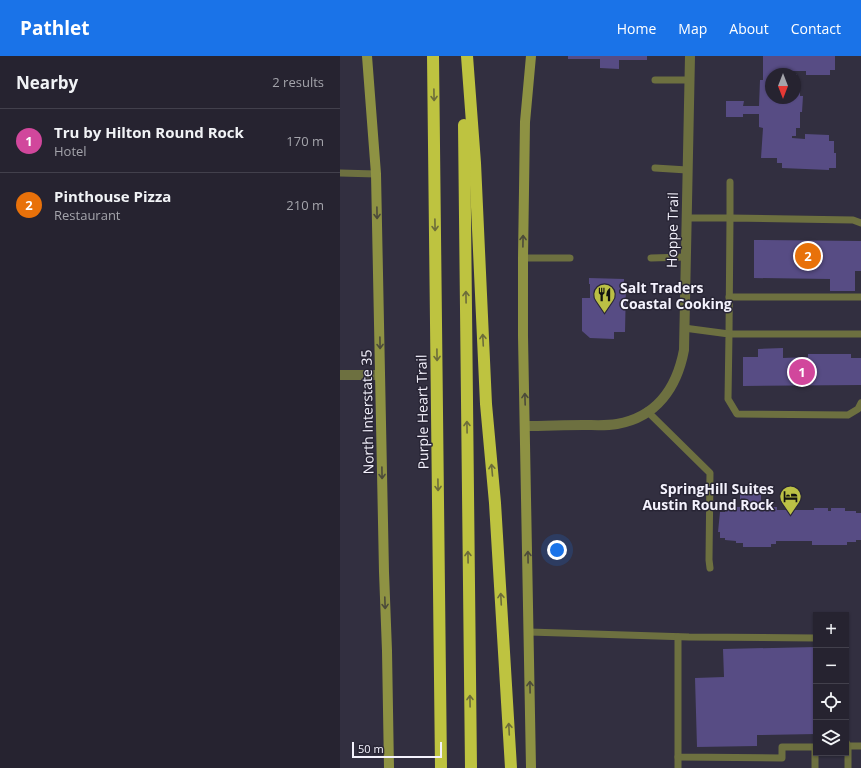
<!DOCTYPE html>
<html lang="en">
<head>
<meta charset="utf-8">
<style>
  body { margin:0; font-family:"Open Sans",sans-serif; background:#2e2b38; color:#f1f3f6 }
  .controls { position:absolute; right:12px; bottom:12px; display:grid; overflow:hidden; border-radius:0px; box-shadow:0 1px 3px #0004 }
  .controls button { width:36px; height:36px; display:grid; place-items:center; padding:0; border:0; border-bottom:1px solid #42404c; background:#262330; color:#f1f3f6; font:20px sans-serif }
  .compass { position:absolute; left:425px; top:12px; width:36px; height:36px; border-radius:50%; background:#262330; box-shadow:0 1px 3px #0004; rotate:180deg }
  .scale { position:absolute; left:12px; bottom:10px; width:90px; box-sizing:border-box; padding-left:4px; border:2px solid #f4f2fd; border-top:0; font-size:11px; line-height:14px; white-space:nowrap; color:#f4f2fd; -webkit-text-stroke:3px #282535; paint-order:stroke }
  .you { position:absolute; left:217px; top:494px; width:14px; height:14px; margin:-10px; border:3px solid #fff; border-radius:50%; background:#1a73e8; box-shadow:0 0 0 6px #1a73e833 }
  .badge { display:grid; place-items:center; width:26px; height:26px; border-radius:50%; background:#1a73e8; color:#fff; font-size:13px; font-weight:700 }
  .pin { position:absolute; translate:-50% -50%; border:2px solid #fff; box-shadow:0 1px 4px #0006 }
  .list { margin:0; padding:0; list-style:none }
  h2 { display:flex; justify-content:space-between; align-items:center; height:52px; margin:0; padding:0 16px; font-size:17px }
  h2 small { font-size:13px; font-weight:400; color:#a4a4ab }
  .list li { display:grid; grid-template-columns:26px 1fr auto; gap:12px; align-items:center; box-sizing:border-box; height:64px; padding:0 16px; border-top:1px solid #42404c }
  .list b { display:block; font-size:15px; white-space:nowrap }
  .list p { margin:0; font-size:13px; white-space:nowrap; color:#a4a4ab }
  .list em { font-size:13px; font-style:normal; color:#a4a4ab }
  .icon { flex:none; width:22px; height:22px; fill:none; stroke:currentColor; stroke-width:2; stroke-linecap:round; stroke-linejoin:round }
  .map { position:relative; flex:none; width:521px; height:712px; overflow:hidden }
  header { display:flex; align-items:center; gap:24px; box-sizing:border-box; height:56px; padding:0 20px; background:#1a73e8; color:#fff }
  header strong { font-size:19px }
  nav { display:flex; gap:22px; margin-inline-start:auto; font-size:14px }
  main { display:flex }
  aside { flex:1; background:#262330 }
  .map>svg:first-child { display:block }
  .building { fill:#574c84 }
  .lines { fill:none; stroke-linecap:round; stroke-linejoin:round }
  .service { stroke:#6d7040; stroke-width:7 }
  .minor { stroke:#6d7040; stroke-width:10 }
  .secondary { stroke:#8e9243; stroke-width:10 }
  .motorway { stroke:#bec340; stroke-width:12 }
  .oneway { stroke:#6c6c3a }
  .oneway2 { stroke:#4c4b3a }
  .labels { text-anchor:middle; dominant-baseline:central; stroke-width:3; stroke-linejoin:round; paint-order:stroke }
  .street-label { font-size:14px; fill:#f4f2fd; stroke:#282535 }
  .poi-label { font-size:14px; font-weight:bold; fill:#f4f2fd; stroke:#282535; text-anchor:start }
</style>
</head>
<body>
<header>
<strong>Pathlet</strong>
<nav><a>Home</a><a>Map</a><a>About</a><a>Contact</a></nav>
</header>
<main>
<aside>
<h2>Nearby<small>2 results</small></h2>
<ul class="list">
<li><span class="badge" style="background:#d1479c">1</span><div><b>Tru by Hilton Round Rock</b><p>Hotel</p></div><em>170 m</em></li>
<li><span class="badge" style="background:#e8710a">2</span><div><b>Pinthouse Pizza</b><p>Restaurant</p></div><em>210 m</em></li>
</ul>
</aside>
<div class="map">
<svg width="521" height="712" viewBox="0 0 521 712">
  <rect width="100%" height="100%" fill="#322f40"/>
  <!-- building -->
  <g class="building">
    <polygon points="228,0 307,0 307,4 279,4 279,13 260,12 260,3 228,3"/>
    <polygon points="423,0 495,0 495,14 490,14 490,19 466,19 466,15 453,15 453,18 431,18 431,42 455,42 455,18 457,18 457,25 460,25 460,40 463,40 462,56 460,56 460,72 456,72 456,80 452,80 452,82 465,83 465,78 489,79 489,85 494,85 494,97 496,97 496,112 489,112 489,114 442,112 442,107 437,107 437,102 421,102 423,72 419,71 419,58 403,58 403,61 386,61 386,45 404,45 403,50 419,50 420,24 423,24"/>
    <polygon points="414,184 521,185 521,215 515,215 515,235 490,235 490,223 414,222"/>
    <polygon points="249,222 284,223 284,228 286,229 285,276 274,276 274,283 250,282 242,275 242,242 250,242 250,228 249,228"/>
    <polygon points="443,292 443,302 468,301 468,298 511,298 511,302 521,302 521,329 403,330 403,301 418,301 418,293"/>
    <polygon points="400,429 421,429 421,448 430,448 430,451 437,451 437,454 474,454 474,452 488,452 488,455 491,455 491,452 505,452 505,455 516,455 516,457 521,457 521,484 516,484 516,486 507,486 507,489 472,489 472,485 436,485 436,488 431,488 431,491 403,491 403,487 396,487 396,485 385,484 385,482 380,482 380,476 378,476 380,456 385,456 385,453 396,453 396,451 400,451"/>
    <polygon points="476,591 476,650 473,650 474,662 476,662 476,678 417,679 417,690 357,691 355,622 384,621 383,593"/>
  </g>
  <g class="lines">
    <!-- service -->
    <g class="service">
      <polyline points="315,24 349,24"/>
      <polyline points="315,112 347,114"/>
      <polyline points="0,117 36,118"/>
      <polyline points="347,162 390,162 390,126"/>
      <polyline points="521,167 513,164 390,162 389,278 521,278"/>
      <polyline points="183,202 230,202"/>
      <polyline points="311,202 346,201"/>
      <polyline points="389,241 521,241"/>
      <polyline points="344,272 389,278 388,343 397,358 508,359 518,353 521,347"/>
      <polyline points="307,355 370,417 369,504 370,512"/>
      <polyline points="189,576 349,581 476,582"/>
      <polyline points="338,581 338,701 442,702 442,691 476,691"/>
      <polyline points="506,686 508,690 508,712"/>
      <polyline points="506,690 521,690"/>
      <polyline points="338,712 338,701"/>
      <polyline points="475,712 475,691"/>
    </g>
    <!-- minor -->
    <g class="minor">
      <polyline points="0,319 40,319"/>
      <path d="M 185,370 C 205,370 224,369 243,369 C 254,369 266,370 277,368 C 317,361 337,331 344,294 L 350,0"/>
    </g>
    <!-- secondary -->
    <g class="secondary">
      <polyline points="27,0 36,118 44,516 47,595 49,712"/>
      <polyline points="191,712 183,280 183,202 185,66 191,0"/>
    </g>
    <!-- motorway -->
    <g class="motorway">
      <polyline points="93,0 101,712"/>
      <polyline points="127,0 135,107 146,348 155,447 171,712"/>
      <polyline points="124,69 131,712"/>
    </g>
  </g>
  <!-- one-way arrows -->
  <defs><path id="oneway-shaft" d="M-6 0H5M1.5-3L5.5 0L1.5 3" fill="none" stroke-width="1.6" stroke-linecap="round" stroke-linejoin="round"/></defs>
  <g class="oneway">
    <use href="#oneway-shaft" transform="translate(94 39) rotate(89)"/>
    <use href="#oneway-shaft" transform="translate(95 169) rotate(89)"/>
    <use href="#oneway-shaft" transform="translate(126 241) rotate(-91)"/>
    <use href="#oneway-shaft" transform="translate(143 284) rotate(-93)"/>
    <use href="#oneway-shaft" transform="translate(97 299) rotate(89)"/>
    <use href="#oneway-shaft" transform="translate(127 371) rotate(-91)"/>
    <use href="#oneway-shaft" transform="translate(152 414) rotate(-95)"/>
    <use href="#oneway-shaft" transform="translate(98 429) rotate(89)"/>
    <use href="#oneway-shaft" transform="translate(128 501) rotate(-91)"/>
    <use href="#oneway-shaft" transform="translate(161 543) rotate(-93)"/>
    <use href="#oneway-shaft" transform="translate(130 645) rotate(-91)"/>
    <use href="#oneway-shaft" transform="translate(169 673) rotate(-93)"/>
  </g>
  <g class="oneway2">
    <use href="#oneway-shaft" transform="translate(37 157) rotate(89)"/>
    <use href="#oneway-shaft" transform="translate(183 185) rotate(-89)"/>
    <use href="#oneway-shaft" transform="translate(40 287) rotate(89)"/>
    <use href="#oneway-shaft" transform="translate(185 343) rotate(-92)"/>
    <use href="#oneway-shaft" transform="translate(42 417) rotate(89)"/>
    <use href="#oneway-shaft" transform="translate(188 501) rotate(-91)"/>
    <use href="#oneway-shaft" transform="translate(45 547) rotate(88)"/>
    <use href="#oneway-shaft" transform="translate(190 631) rotate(-91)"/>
  </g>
  <!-- icons -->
  <defs>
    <symbol id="restaurant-pin" viewBox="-11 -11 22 30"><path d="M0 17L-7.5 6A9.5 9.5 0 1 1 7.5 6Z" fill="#bbc045" stroke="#282535"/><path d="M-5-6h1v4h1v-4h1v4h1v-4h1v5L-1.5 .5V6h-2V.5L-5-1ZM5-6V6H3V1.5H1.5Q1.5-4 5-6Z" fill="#111"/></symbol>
    <symbol id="hotel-pin" viewBox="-11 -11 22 30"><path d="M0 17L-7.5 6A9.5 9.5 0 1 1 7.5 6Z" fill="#bbc045" stroke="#282535"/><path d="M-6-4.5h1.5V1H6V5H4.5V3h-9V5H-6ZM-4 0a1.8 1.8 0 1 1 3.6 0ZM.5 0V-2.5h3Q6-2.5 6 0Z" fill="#111"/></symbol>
  </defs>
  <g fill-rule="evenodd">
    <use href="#restaurant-pin" x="252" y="226" width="25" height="34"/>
    <use href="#hotel-pin" x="438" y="428" width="25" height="34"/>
  </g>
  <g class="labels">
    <!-- street labels -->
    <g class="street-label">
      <text transform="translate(332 174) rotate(-89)">Hoppe Trail</text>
      <text transform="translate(27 356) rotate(-91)">North Interstate 35</text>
      <text transform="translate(82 356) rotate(-91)">Purple Heart Trail</text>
    </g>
    <!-- poi labels -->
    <g class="poi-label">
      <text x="280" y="231">Salt Traders<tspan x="280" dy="16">Coastal Cooking</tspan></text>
      <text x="434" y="432" text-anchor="end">SpringHill Suites<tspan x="434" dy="16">Austin Round Rock</tspan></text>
    </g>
  </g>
</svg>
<div class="controls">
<button>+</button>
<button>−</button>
<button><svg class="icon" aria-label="locate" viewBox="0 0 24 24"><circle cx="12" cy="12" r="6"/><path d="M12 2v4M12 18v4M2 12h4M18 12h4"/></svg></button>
<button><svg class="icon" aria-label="layers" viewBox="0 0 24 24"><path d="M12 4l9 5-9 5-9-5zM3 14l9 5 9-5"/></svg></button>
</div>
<svg class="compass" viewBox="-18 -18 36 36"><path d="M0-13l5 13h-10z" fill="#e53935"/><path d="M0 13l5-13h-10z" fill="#a4a4ab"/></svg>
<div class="scale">50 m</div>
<div class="you"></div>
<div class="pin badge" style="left:462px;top:316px;background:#d1479c">1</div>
<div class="pin badge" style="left:468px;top:200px;background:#e8710a">2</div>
</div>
</main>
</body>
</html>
